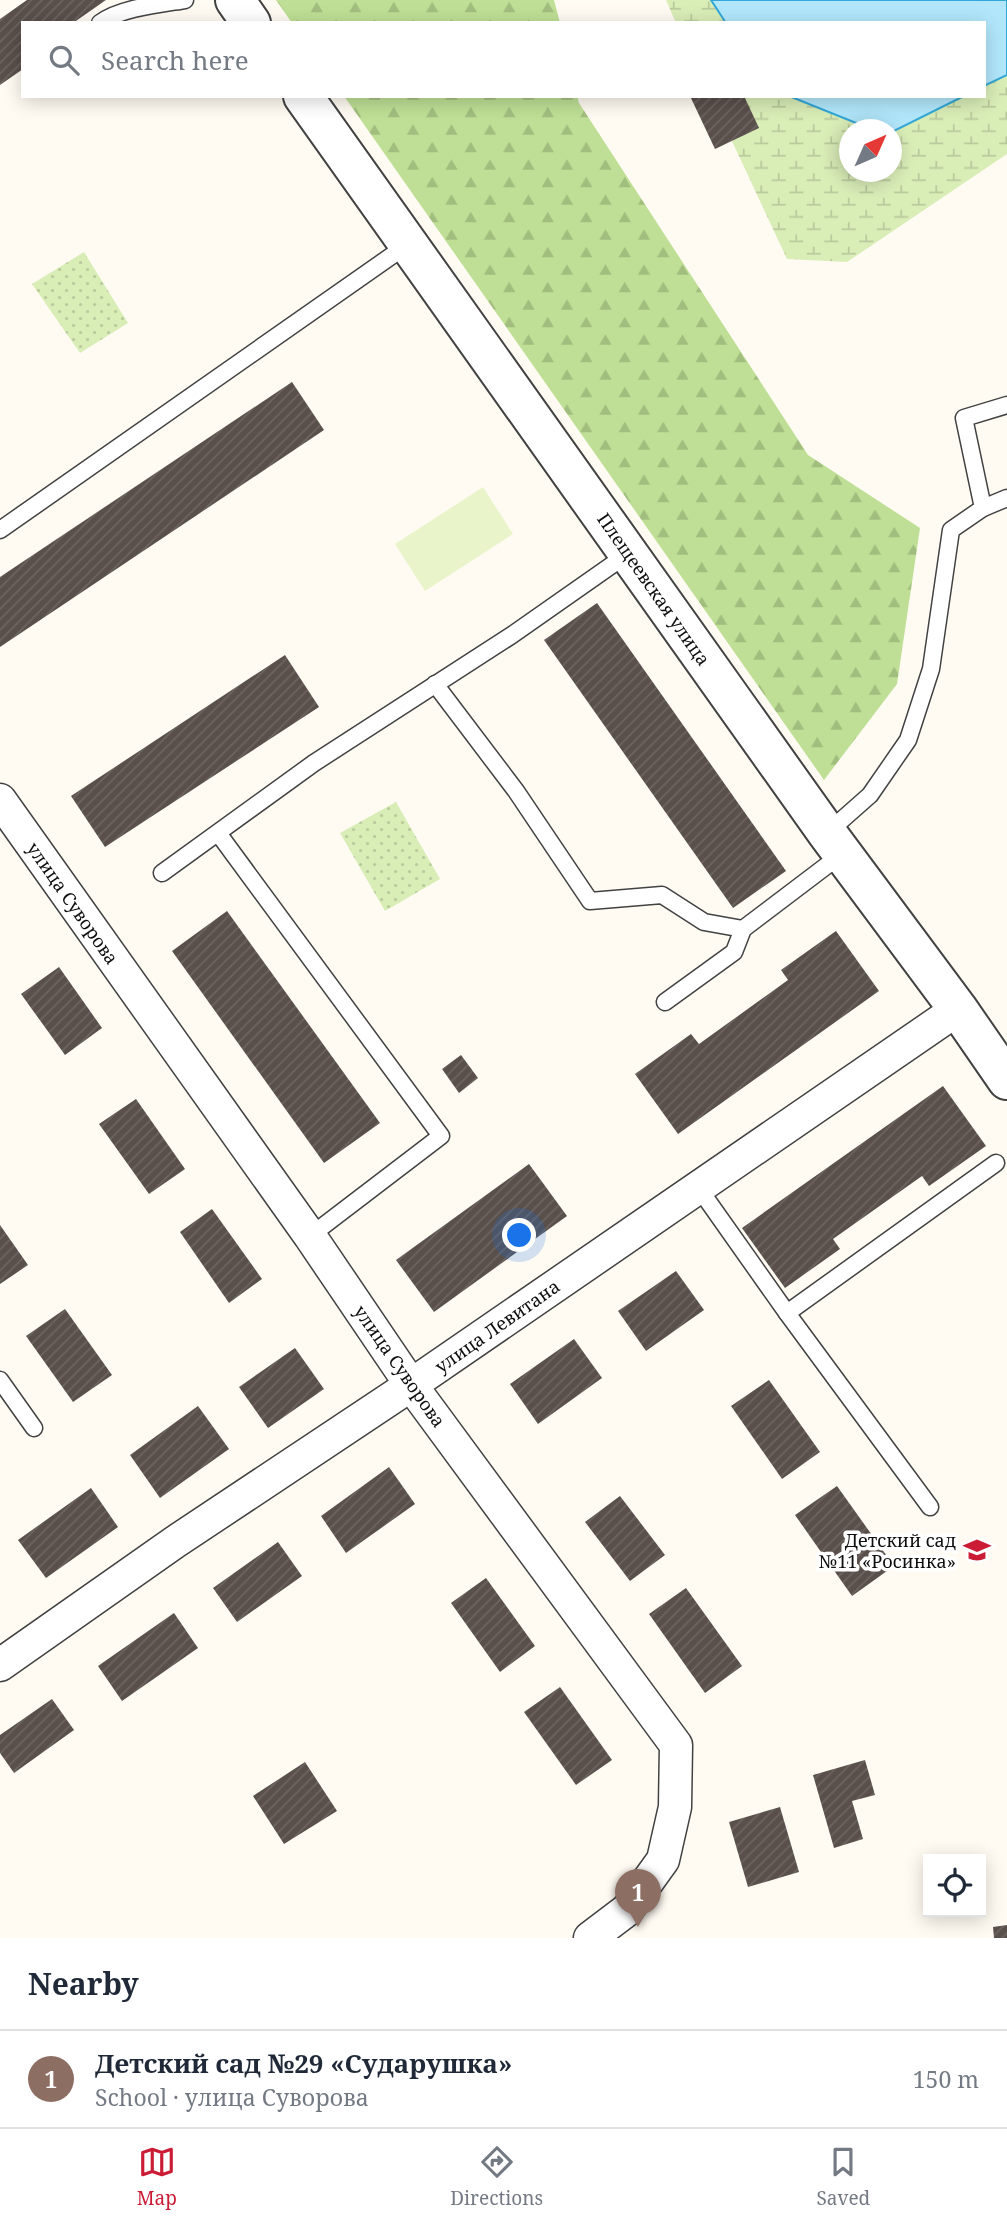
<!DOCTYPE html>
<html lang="en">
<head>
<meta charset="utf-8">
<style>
  body { margin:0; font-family:"Noto Serif",serif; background:#f2f2f3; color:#1f2937 }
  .controls { position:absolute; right:21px; bottom:21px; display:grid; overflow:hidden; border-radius:0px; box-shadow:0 4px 18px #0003 }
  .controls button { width:63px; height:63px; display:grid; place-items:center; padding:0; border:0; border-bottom:2px solid #e0e1e3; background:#fff; color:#1f2937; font:35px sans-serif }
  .compass { position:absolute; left:839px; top:119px; width:63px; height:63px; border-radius:50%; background:#fff; box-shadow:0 4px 18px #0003; rotate:45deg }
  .you { position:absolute; left:520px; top:1236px; width:24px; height:24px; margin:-18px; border:5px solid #fff; border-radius:50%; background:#1a73e8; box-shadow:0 0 0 10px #1a73e833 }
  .badge { display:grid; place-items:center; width:46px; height:46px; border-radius:50%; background:#cb1c36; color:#fff; font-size:23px; font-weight:700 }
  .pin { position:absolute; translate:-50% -58px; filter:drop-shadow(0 2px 4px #0008) }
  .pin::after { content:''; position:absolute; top:37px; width:24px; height:21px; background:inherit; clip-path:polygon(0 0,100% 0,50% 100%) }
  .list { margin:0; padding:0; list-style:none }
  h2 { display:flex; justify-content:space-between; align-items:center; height:91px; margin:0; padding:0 28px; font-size:30px }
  h2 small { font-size:23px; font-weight:400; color:#747a83 }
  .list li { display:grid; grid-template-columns:46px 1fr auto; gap:21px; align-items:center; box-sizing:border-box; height:98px; padding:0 28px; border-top:2px solid #e0e1e3 }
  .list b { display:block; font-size:26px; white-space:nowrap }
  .list p { margin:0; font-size:23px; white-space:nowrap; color:#747a83 }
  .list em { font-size:23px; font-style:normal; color:#747a83 }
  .icon { flex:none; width:38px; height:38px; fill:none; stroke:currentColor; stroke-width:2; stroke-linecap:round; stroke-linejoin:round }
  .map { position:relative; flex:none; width:1007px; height:1938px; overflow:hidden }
  .search { position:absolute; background:#fff; box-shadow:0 4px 18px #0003; left:21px; right:21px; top:21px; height:77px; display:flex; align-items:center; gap:18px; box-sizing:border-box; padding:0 24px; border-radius:0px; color:#747a83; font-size:26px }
  .sheet { height:189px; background:#fff }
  nav { display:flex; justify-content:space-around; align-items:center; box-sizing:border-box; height:98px; border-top:2px solid #e0e1e3; background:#fff; font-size:19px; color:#747a83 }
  nav a { display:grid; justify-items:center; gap:4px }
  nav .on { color:#cb1c36 }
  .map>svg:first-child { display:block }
  .forest { fill:url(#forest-firs) }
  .wetland { fill:url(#wetland-marsh) }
  .park { fill:url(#park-dots) }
  .pitch { fill:#e9f4ca }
  .water { fill:#b2e7fb; stroke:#33a7d7; stroke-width:2 }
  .building { fill:url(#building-hatch) }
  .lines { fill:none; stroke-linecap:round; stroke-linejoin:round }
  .service-casing { stroke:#424242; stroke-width:19 }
  .minor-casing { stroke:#424242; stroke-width:35 }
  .tertiary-casing { stroke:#424242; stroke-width:42 }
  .service { stroke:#fff; stroke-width:16 }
  .minor { stroke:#fff; stroke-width:32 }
  .tertiary { stroke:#fff; stroke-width:38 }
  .labels { text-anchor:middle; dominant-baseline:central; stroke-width:7; stroke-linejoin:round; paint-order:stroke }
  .street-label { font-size:18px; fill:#0f0f0f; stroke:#fff }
  .poi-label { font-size:18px; fill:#0f0f0f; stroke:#fff; text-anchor:end }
</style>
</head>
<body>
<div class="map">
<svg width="1007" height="1938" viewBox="0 0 1007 1938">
  <defs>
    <pattern id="forest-firs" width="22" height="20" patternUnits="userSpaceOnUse" patternTransform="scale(1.75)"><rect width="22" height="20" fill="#bedf95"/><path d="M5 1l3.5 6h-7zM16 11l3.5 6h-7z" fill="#a2be7f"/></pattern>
    <pattern id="wetland-marsh" width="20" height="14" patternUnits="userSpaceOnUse" patternTransform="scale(1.75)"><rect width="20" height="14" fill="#d9edb7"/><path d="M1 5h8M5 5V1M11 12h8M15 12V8" fill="none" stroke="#b9ca9c"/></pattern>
    <pattern id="park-dots" width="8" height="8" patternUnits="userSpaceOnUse" patternTransform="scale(1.75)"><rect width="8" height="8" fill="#d9edb7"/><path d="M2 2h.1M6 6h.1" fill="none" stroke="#b9ca9c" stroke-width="1.8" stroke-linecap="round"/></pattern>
    <pattern id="building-hatch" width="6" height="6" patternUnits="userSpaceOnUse" patternTransform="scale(1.75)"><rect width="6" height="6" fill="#594f4b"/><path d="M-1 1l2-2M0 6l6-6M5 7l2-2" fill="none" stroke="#6c6461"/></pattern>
  </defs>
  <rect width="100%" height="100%" fill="#fffbf2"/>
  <!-- forest -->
  <g class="forest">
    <polygon points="276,0 554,0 560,23 292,23"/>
    <polygon points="344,96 577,96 579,103 808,455 920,528 897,684 824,780"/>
  </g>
  <!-- wetland -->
  <g class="wetland">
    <polygon points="666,0 711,0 726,23 676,23"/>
    <polygon points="1007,75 1007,154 847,262 787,259 711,96 789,96 871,129 850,130 850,172 892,172 892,132 964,96 984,96 984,86"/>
  </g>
  <!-- park -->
  <g class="park">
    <polygon points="84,252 128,323 80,353 32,284"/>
    <polygon points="396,802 440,879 385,911 340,833"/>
  </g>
  <!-- pitch -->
  <polygon class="pitch" points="483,487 513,534 425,591 395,544"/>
  <!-- water -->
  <g class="water">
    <polygon points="711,0 1007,0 1007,75 984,86 984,23 726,23"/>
    <polygon points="789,96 964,96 892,132 892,130 871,129"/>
  </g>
  <!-- building -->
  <g class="building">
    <polygon points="27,0 106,0 73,23 23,23 23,69 0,85 0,19"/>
    <polygon points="690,96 744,96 759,128 715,149"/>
    <polygon points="292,382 324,430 0,647 0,577"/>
    <polygon points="597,603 786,871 733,908 544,640"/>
    <polygon points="285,655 319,707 105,847 71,796"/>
    <polygon points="227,911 380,1123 324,1163 172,951"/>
    <polygon points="836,931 879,991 678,1134 635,1074 691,1034 699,1044 788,980 781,970"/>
    <polygon points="59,967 102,1028 65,1055 21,994"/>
    <polygon points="461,1055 478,1078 459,1093 442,1069"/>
    <polygon points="943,1086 986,1146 929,1186 922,1176 833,1239 840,1249 785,1288 742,1228"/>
    <polygon points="136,1099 185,1169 149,1194 99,1124"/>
    <polygon points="529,1164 567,1216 434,1312 396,1260"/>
    <polygon points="212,1209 262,1279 229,1303 180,1232"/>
    <polygon points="0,1225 28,1265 0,1284"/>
    <polygon points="676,1271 704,1310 646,1351 618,1311"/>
    <polygon points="65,1309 112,1375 73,1402 26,1336"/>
    <polygon points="574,1339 602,1378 538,1424 510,1384"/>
    <polygon points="295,1348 324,1389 268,1428 239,1387"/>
    <polygon points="769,1380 820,1452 782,1479 731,1406"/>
    <polygon points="198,1406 229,1449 160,1498 130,1455"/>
    <polygon points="389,1467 415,1504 346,1553 321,1516"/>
    <polygon points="837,1486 894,1566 852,1596 795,1515"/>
    <polygon points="91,1488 118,1527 46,1578 18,1540"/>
    <polygon points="620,1496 665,1555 630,1581 585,1522"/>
    <polygon points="278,1542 302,1576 237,1622 213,1588"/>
    <polygon points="486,1578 535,1646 500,1672 451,1603"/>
    <polygon points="686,1588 742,1666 705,1693 649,1614"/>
    <polygon points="174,1613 198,1648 122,1701 98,1666"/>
    <polygon points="560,1687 612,1760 576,1785 524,1712"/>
    <polygon points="52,1699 74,1730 14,1773 0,1753 0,1735"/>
    <polygon points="865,1760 875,1795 852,1801 863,1839 834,1848 813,1775"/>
    <polygon points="305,1762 337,1811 284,1844 253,1796"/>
    <polygon points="780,1807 799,1872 748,1887 729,1822"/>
    <polygon points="1007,1925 1007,1938 994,1938 993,1927"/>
  </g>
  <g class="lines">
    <defs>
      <g id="service">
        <path d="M 100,23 C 120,8 160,4 185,0"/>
        <polyline points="983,508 964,418 1007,405"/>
        <polyline points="0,530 407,245"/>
        <polyline points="435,684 516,791 590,901 662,895 704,922 743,929"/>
        <polyline points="218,833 441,1136 310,1236"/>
        <polyline points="827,833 870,795 908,740 931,669 951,530 983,508 1007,498"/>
        <polyline points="162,873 314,763 512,635 629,553"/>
        <polyline points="665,1002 734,952 743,929 842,854"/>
        <polyline points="698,1187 787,1313 930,1507"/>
        <polyline points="787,1313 996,1163"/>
        <polyline points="0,1380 34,1428"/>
      </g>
      <g id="minor">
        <polyline points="0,800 310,1236 411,1385 676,1745 675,1807 663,1860 627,1910 590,1938"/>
        <polyline points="0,1665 175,1542 411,1385 958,1009"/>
      </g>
      <g id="tertiary">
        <polyline points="235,0 251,23"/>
        <polyline points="303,96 827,833 958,1009 1007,1080"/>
      </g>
    </defs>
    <!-- service casing -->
    <use href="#service" class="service-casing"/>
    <!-- minor casing -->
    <use href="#minor" class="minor-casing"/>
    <!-- tertiary casing -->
    <use href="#tertiary" class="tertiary-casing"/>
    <!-- service -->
    <use href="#service" class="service"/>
    <!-- minor -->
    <use href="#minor" class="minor"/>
    <!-- tertiary -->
    <use href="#tertiary" class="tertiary"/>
  </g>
  <!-- icons -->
  <defs>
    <symbol id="school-bare" viewBox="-9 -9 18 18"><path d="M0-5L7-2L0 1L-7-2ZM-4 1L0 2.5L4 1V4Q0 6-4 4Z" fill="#cb1c36" stroke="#fff" stroke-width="2.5" paint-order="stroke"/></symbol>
  </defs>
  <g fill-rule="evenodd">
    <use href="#school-bare" x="958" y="1531" width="38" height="38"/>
  </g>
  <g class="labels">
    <!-- street labels -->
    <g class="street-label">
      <text transform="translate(654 589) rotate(55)">Плещеевская улица</text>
      <text transform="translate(73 903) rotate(55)">улица Суворова</text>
      <text transform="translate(497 1326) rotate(-35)">улица Левитана</text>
      <text transform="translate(400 1366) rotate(55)">улица Суворова</text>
    </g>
    <!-- poi labels -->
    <g class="poi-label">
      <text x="956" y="1540">Детский сад<tspan x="956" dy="21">№11 «Росинка»</tspan></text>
    </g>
  </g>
</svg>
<div class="controls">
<button><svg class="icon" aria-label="locate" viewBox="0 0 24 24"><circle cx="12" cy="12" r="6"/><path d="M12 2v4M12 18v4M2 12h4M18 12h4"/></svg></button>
</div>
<svg class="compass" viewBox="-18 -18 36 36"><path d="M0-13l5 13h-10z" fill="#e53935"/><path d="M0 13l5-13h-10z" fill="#747a83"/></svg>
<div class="you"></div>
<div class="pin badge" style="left:638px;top:1927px;background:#8d6e63">1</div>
<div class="search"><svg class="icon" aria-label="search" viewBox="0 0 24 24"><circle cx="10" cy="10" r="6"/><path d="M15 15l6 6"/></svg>Search here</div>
</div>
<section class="sheet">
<h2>Nearby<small></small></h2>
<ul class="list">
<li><span class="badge" style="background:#8d6e63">1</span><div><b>Детский сад №29 «Сударушка»</b><p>School · улица Суворова</p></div><em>150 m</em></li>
</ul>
</section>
<nav>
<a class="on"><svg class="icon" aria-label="map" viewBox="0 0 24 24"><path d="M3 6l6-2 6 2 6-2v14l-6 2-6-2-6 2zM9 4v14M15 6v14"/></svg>Map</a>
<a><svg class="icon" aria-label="directions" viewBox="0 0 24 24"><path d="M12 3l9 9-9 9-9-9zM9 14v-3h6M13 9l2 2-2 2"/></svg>Directions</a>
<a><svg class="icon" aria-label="saved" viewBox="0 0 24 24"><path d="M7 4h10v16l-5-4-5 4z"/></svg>Saved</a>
</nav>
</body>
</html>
